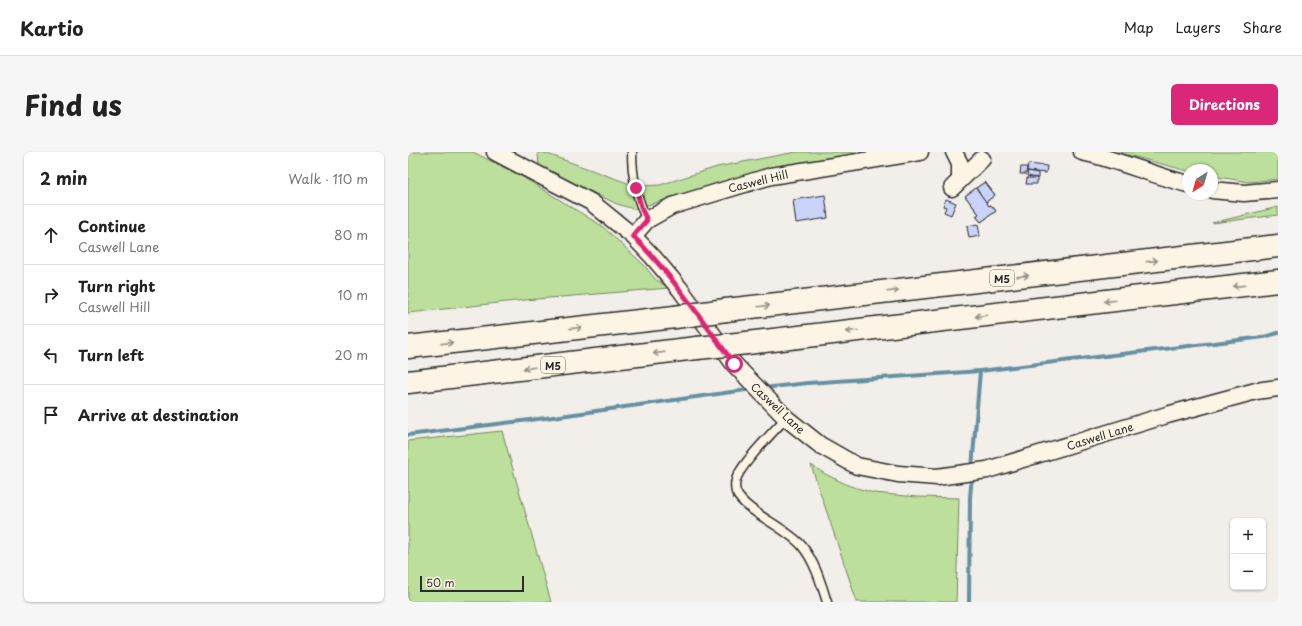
<!DOCTYPE html>
<html lang="en">
<head>
<meta charset="utf-8">
<style>
  body { margin:0; font-family:"Playpen Sans",sans-serif; background:#f6f6f6; color:#222 }
  .controls { position:absolute; right:12px; bottom:12px; display:grid; overflow:hidden; border-radius:6px; box-shadow:0 1px 3px #0004 }
  .controls button { width:36px; height:36px; display:grid; place-items:center; padding:0; border:0; border-bottom:1px solid #e0e0e0; background:#fff; color:#222; font:20px sans-serif }
  .compass { position:absolute; left:774px; top:12px; width:36px; height:36px; border-radius:50%; background:#fff; box-shadow:0 1px 3px #0004; rotate:217deg }
  .scale { position:absolute; left:12px; bottom:10px; width:104px; box-sizing:border-box; padding-left:4px; border:2px solid #2b2b2b; border-top:0; font-size:11px; line-height:14px; white-space:nowrap; color:#2b2b2b; -webkit-text-stroke:3px #fcf5e5; paint-order:stroke }
  .stop { position:absolute; width:12px; height:12px; margin:-9px; border:3px solid #db2777; border-radius:50%; background:#fff }
  .stop.end { background:#db2777; border-color:#fff; box-shadow:0 1px 4px #0008 }
  .list { margin:0; padding:0; list-style:none }
  h2 { display:flex; justify-content:space-between; align-items:center; height:52px; margin:0; padding:0 16px; font-size:17px }
  h2 small { font-size:13px; font-weight:400; color:#767676 }
  .list li { display:grid; grid-template-columns:26px 1fr auto; gap:12px; align-items:center; box-sizing:border-box; height:60px; padding:0 16px; border-top:1px solid #e0e0e0 }
  .list b { display:block; font-size:15px; white-space:nowrap }
  .list p { margin:0; font-size:13px; white-space:nowrap; color:#767676 }
  .list em { font-size:13px; font-style:normal; color:#767676 }
  .icon { flex:none; width:22px; height:22px; fill:none; stroke:currentColor; stroke-width:2; stroke-linecap:round; stroke-linejoin:round }
  .map { position:relative; flex:none; width:870px; height:450px; overflow:hidden; border-radius:6px }
  header { display:flex; align-items:center; gap:24px; box-sizing:border-box; height:56px; padding:0 20px; background:#fff; border-bottom:1px solid #e0e0e0 }
  header strong { font-size:19px }
  nav { display:flex; gap:22px; margin-inline-start:auto; font-size:14px }
  .intro { display:flex; align-items:center; justify-content:space-between; box-sizing:border-box; height:96px; padding:0 24px }
  h1 { margin:0; font-size:28px }
  .button { padding:10px 18px; border-radius:6px; background:#db2777; color:#fff; font-size:14px; font-weight:700 }
  main { display:flex; gap:24px; padding:0 24px }
  aside { flex:1; background:#fff; border-radius:6px; box-shadow:0 1px 3px #0004 }
  .map>svg:first-child { display:block }
  .green { fill:#bce09b; stroke:#748663 }
  .lines { fill:none; stroke-linecap:round; stroke-linejoin:round }
  .stream { stroke:#6690a1; stroke-width:4 }
  .building { fill:#cad4fb; stroke:#2b2b2b }
  .lane-casing { stroke:#2b2b2b; stroke-width:11 }
  .street-casing { stroke:#2b2b2b; stroke-width:19 }
  .highway-casing { stroke:#2b2b2b; stroke-width:25 }
  .lane { stroke:#fcf5e5; stroke-width:8 }
  .street { stroke:#fcf5e5; stroke-width:16 }
  .highway { stroke:#fcf5e5; stroke-width:22 }
  .highway-bridge-casing { stroke:#2b2b2b; stroke-width:25; stroke-linecap:butt }
  .highway-bridge { stroke:#fcf5e5; stroke-width:22 }
  .oneway { stroke:#949088 }
  .route { stroke:#db2777; stroke-width:5 }
  .labels { text-anchor:middle; dominant-baseline:central; stroke-width:3.5; stroke-linejoin:round; paint-order:stroke }
  .shield { fill:#fcf5e5; stroke:#6a6863; stroke-width:1 }
  .shield-label { font-size:10px; font-weight:bold; fill:#2b2b2b }
  .street-label { font-size:11px; fill:#2b2b2b; stroke:#fcf5e5 }
</style>
</head>
<body>
<header>
<strong>Kartio</strong>
<nav><a>Map</a><a>Layers</a><a>Share</a></nav>
</header>
<div class="intro"><h1>Find us</h1><a class="button">Directions</a></div>
<main>
<aside>
<h2>2 min<small>Walk · 110 m</small></h2>
<ul class="list">
<li><svg class="icon" aria-label="ahead" viewBox="0 0 24 24"><path d="M12 20V5M6 11l6-6 6 6"/></svg><div><b>Continue</b><p>Caswell Lane</p></div><em>80 m</em></li>
<li><svg class="icon" aria-label="right" viewBox="0 0 24 24"><path d="M7 20v-9h11M14 6l5 5-5 5"/></svg><div><b>Turn right</b><p>Caswell Hill</p></div><em>10 m</em></li>
<li><svg class="icon" aria-label="left" viewBox="0 0 24 24"><path d="M17 20v-9H6M10 6l-5 5 5 5"/></svg><div><b>Turn left</b></div><em>20 m</em></li>
<li><svg class="icon" aria-label="arrive" viewBox="0 0 24 24"><path d="M6 21V4h12l-3 4 3 4H6"/></svg><div><b>Arrive at destination</b></div></li>
</ul>
</aside>
<div class="map">
<svg width="870" height="450" viewBox="0 0 870 450">
  <rect width="100%" height="100%" fill="#f2eee9"/>
  <filter id="ink" filterUnits="userSpaceOnUse"><feTurbulence type="fractalNoise" baseFrequency=".025" numOctaves="2"/><feDisplacementMap in="SourceGraphic" scale="8" xChannelSelector="R" yChannelSelector="G"/><feConvolveMatrix kernelMatrix="1 2 1 2 8 2 1 2 1" color-interpolation-filters="sRGB"/></filter>
  <g filter="url(#ink)">
    <!-- green -->
    <g class="green">
      <polygon points="0,0 65,0 113,24 194,74 236,113 247,127 261,136 117,148 0,161"/>
      <polygon points="130,0 134,0 222,32 235,34 252,33 309,15 388,0 484,0 341,23 226,57 209,52 131,15"/>
      <polygon points="709,0 870,0 870,27 841,30 804,24 804,18 780,19"/>
      <polygon points="870,55 870,63 804,71"/>
      <polygon points="94,279 143,450 0,450 0,289"/>
      <polygon points="403,313 417,322 442,334 466,341 509,345 551,346 548,450 449,450"/>
    </g>
    <g class="lines">
      <!-- stream -->
      <g class="stream">
        <polyline points="355,236 400,231 572,219 856,185 870,181"/>
        <polyline points="0,283 138,266 345,237"/>
        <polyline points="564,316 572,219"/>
        <polyline points="561,450 562,345 564,323"/>
      </g>
    </g>
    <!-- building -->
    <g class="building">
      <polygon points="620,12 639,14 638,21 619,19"/>
      <polygon points="613,15 619,15 618,22 612,22"/>
      <polygon points="620,19 630,21 630,26 619,24"/>
      <polygon points="619,26 629,26 629,32 618,32"/>
      <polygon points="577,30 587,43 578,50 581,54 583,53 588,59 573,70 568,64 571,62 557,44"/>
      <polygon points="577,30 587,43 578,50 568,36"/>
      <polygon points="568,36 581,54 583,53 588,59 573,70 568,64 571,62 557,44"/>
      <polygon points="417,43 420,66 388,71 385,48"/>
      <polygon points="538,47 548,51 543,63 536,60 538,55 535,54"/>
      <polygon points="570,72 572,84 561,86 559,74"/>
    </g>
    <g class="lines">
      <defs>
        <g id="lane">
          <path d="M 224,0 C 224,24 228,46 239,68"/>
          <path d="M 378,266 C 366,279 332,313 328,328 C 327,331 327,336 328,340 C 336,359 379,376 394,394 C 407,410 413,431 419,450"/>
        </g>
        <g id="street">
          <polyline points="87,0 183,50 225,84 245,105 272,137 326,212 378,266 412,293 449,314 490,322 529,325 579,318 759,263 848,239 870,236"/>
          <polyline points="546,0 552,12 552,27"/>
          <path d="M 674,0 C 710,8 744,23 780,32"/>
          <polyline points="544,36 574,7"/>
          <polyline points="804,38 836,41 870,38"/>
          <polyline points="225,84 239,68 264,54 363,24 512,0"/>
        </g>
        <g id="highway">
          <polyline points="318,158 870,94"/>
          <polyline points="339,191 870,129"/>
          <polyline points="0,195 267,165"/>
          <polyline points="0,230 289,196"/>
        </g>
      </defs>
      <!-- lane casing -->
      <use href="#lane" class="lane-casing"/>
      <!-- street casing -->
      <use href="#street" class="street-casing"/>
      <!-- highway casing -->
      <use href="#highway" class="highway-casing"/>
      <!-- lane -->
      <use href="#lane" class="lane"/>
      <!-- street -->
      <use href="#street" class="street"/>
      <!-- highway -->
      <use href="#highway" class="highway"/>
      <defs>
        <g id="highway-bridge">
          <polyline points="267,165 318,158"/>
          <polyline points="289,196 339,191"/>
        </g>
      </defs>
      <!-- highway-bridge casing -->
      <use href="#highway-bridge" class="highway-bridge-casing"/>
      <!-- highway-bridge -->
      <use href="#highway-bridge" class="highway-bridge"/>
    </g>
    <!-- one-way arrows -->
    <defs><path id="oneway-shaft" d="M-6 0H5M1.5-3L5.5 0L1.5 3" fill="none" stroke-width="1.6" stroke-linecap="round" stroke-linejoin="round"/></defs>
    <g class="oneway">
      <use href="#oneway-shaft" transform="translate(744 109) rotate(-7)"/>
      <use href="#oneway-shaft" transform="translate(615 124) rotate(-7)"/>
      <use href="#oneway-shaft" transform="translate(831 134) rotate(173)"/>
      <use href="#oneway-shaft" transform="translate(485 139) rotate(-7)"/>
      <use href="#oneway-shaft" transform="translate(702 149) rotate(173)"/>
      <use href="#oneway-shaft" transform="translate(356 154) rotate(-7)"/>
      <use href="#oneway-shaft" transform="translate(573 164) rotate(173)"/>
      <use href="#oneway-shaft" transform="translate(168 176) rotate(-6)"/>
      <use href="#oneway-shaft" transform="translate(444 179) rotate(173)"/>
      <use href="#oneway-shaft" transform="translate(39 191) rotate(-6)"/>
      <use href="#oneway-shaft" transform="translate(251 201) rotate(173)"/>
      <use href="#oneway-shaft" transform="translate(121 216) rotate(173)"/>
    </g>
  </g>
  <g class="lines" filter="url(#ink)">
    <!-- route -->
    <path class="route" d="M 228,36 L 234,58 L 239,68 L 225,84 C 264,123 294,168 326,212"/>
  </g>
  <g class="labels">
    <!-- shield labels -->
    <g class="shield">
      <rect x="582" y="118" width="24" height="16" rx="3"/>
      <rect x="133" y="205" width="24" height="16" rx="3"/>
    </g>
    <g class="shield-label">
      <text x="594" y="126">M5</text>
      <text x="145" y="213">M5</text>
    </g>
    <!-- street labels -->
    <g class="street-label">
      <text transform="translate(350 29) rotate(-14)">Caswell Hill</text>
      <text transform="translate(370 256) rotate(43)">Caswell Lane</text>
      <text transform="translate(692 284) rotate(-17)">Caswell Lane</text>
    </g>
  </g>
</svg>
<div class="controls">
<button>+</button>
<button>−</button>
</div>
<svg class="compass" viewBox="-18 -18 36 36"><path d="M0-13l5 13h-10z" fill="#e53935"/><path d="M0 13l5-13h-10z" fill="#767676"/></svg>
<div class="scale">50 m</div>
<div class="stop" style="left:326px;top:212px"></div>
<div class="stop end" style="left:228px;top:36px"></div>
</div>
</main>
</body>
</html>
